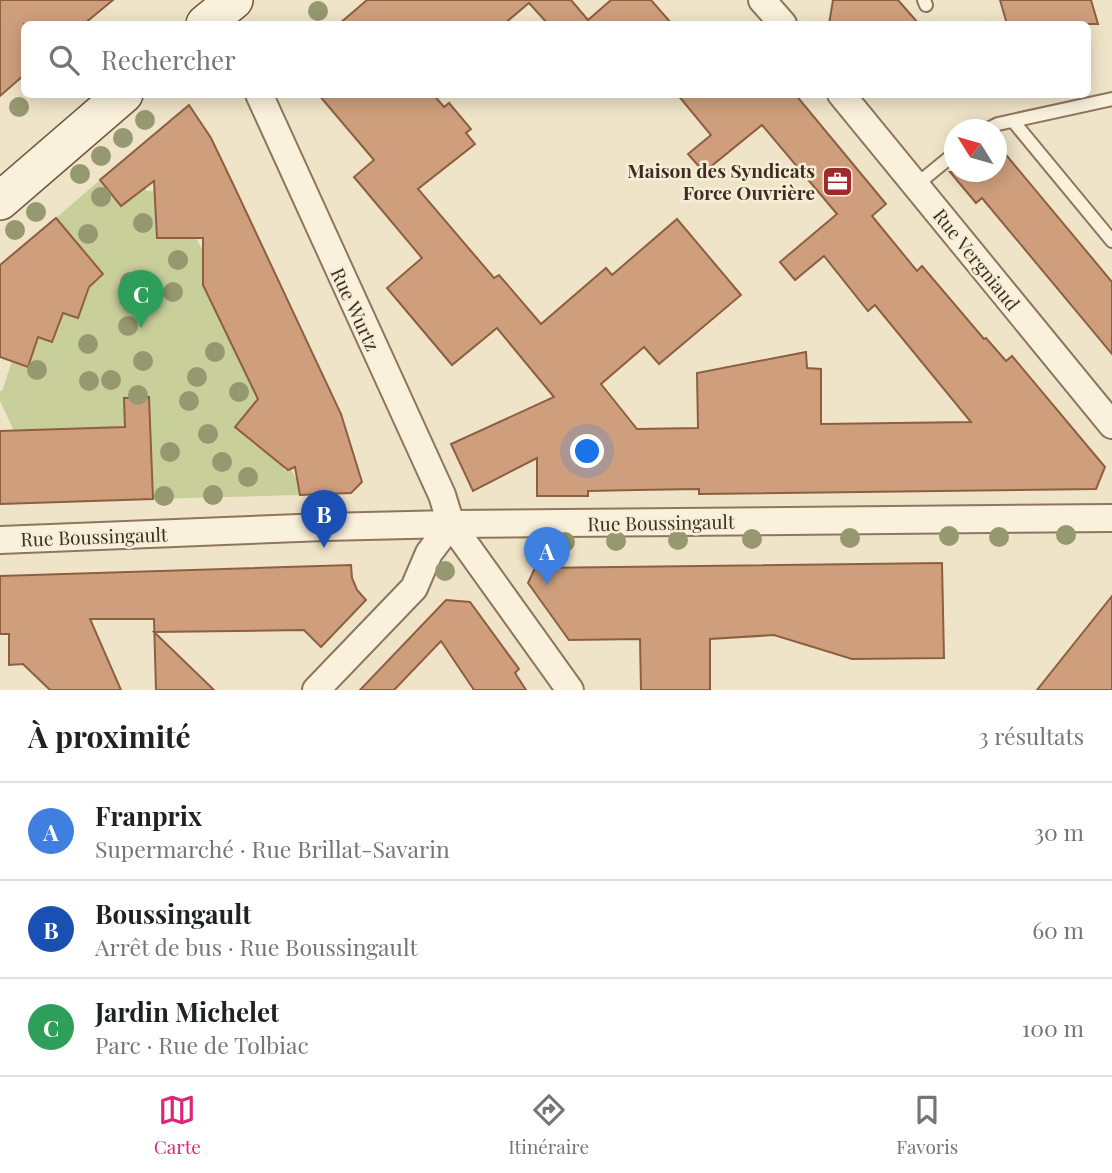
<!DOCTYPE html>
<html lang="fr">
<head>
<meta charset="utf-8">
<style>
  body { margin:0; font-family:"Playfair Display",serif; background:#f2f2f2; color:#202124 }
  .compass { position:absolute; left:944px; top:119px; width:63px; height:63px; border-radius:50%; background:#fff; box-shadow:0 4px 18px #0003; rotate:307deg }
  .you { position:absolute; left:588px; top:452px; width:24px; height:24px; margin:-18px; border:5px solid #fff; border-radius:50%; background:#1a73e8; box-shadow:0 0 0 10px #1a73e833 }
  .badge { display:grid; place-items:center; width:46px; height:46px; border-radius:50%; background:#db2777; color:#fff; font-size:23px; font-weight:700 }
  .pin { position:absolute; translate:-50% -58px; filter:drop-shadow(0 2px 4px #0008) }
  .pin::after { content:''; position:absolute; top:37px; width:24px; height:21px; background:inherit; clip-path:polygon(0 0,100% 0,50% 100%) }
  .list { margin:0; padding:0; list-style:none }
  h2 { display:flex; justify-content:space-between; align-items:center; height:91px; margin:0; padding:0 28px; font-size:30px }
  h2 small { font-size:23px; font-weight:400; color:#757577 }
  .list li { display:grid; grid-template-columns:46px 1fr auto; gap:21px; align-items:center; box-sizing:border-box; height:98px; padding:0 28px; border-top:2px solid #e0e0e0 }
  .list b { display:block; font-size:26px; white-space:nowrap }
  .list p { margin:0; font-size:23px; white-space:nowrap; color:#757577 }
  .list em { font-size:23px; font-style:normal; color:#757577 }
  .icon { flex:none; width:38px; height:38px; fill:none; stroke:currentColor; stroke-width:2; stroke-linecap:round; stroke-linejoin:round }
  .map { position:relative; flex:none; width:1112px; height:690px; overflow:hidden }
  .search { position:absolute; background:#fff; box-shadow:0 4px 18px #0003; left:21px; right:21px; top:21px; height:77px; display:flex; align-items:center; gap:18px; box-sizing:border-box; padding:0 24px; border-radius:10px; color:#757577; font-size:26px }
  .sheet { height:385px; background:#fff }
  nav { display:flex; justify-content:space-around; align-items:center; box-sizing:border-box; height:98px; border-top:2px solid #e0e0e0; background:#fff; font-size:19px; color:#757577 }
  nav a { display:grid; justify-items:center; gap:4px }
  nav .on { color:#db2777 }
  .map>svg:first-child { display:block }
  .green { fill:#c9cf9b }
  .building { fill:#cf9f7d; stroke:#8d5f41; stroke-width:2 }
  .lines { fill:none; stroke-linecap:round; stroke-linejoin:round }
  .lane-casing { stroke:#8d765c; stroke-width:16 }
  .street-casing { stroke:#8d765c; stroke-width:30 }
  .secondary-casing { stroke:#6f573f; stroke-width:40 }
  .lane { stroke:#faf1dc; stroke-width:12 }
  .street { stroke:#faf1dc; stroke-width:26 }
  .secondary { stroke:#faf1dc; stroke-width:37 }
  .tree { fill:#96986f }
  .labels { text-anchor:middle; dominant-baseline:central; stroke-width:5; stroke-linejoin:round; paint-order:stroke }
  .poi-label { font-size:19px; font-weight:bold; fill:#3d2e20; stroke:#f7eed8; text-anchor:end }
  .street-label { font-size:19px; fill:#3d2e20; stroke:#f7eed8 }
</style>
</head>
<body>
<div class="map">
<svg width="1112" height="690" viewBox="0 0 1112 690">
  <rect width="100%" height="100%" fill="#f0e4c8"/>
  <!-- green -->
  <polygon class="green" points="134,151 145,171 146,191 154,191 157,238 196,238 203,251 203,285 255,392 263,399 254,407 252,406 235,427 283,467 285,471 291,469 297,480 300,495 153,499 149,397 124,398 125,427 14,431 0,401 0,391 2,391 12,361 28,367 38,337 52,342 63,313 78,318 89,287 103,274 56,218 100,180 121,206 135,195 113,169"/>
  <!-- building -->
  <g class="building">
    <polygon points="0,0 113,0 84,24 24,24 24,75 0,96"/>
    <polygon points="367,0 571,0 588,20 611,0 651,0 672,24 548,24 529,3 504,24 339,24"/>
    <polygon points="833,0 898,0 919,24 829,24"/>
    <polygon points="1000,0 1091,0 1098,24 1007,24"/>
    <polygon points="318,94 433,94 444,107 449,103 471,129 466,133 475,144 418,189 494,278 499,275 541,324 606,268 612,275 677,219 741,295 659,364 644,347 601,384 637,429 698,428 697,373 806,352 807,368 821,369 821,424 971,422 875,305 868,311 824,256 795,280 780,262 837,214 762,125 704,172 688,154 711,135 677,94 795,94 886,204 872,216 917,271 922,266 984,339 986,338 1006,361 1012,356 1105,467 1096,489 699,494 699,489 636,490 588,491 588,496 537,496 537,458 473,491 451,444 554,397 497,328 452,365 387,288 422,258 354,177 374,160"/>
    <polygon points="189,105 211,138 234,186 341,414 362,482 351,493 300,495 295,467 288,470 235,427 258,399 203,285 203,238 157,238 154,181 121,206 100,180"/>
    <polygon points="997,144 1112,282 1112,354 982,198 976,203 950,172 997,172"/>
    <polygon points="56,218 103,274 89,287 78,318 63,313 52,342 38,337 28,367 0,357 0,265"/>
    <polygon points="149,397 153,499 0,504 0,431 125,427 124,398"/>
    <polygon points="942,563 944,658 852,659 774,635 710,639 710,690 641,690 640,639 569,640 528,583 535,568"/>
    <polygon points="351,565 352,578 357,590 366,600 321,647 304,630 154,632 214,690 156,690 154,619 90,619 121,690 50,690 23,664 9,665 9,634 0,634 0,576"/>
    <polygon points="1112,596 1112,690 1037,690"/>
    <polygon points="446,600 470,602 519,669 515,673 526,690 474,690 441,641 394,690 360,690"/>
  </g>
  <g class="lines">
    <defs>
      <g id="lane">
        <polyline points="924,0 926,5"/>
        <polyline points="1013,121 1112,241"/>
        <polyline points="986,130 998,124 1112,99"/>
        <polyline points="916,185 954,154"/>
      </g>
      <g id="street">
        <polyline points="762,0 783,24"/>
        <polyline points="259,94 442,495 451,524 570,690"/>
        <polyline points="841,94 1112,425"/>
        <polyline points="0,540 324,527 451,524 1112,518"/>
        <polyline points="316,690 414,588 429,553 451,524"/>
      </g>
      <g id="secondary">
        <polyline points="205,24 234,0"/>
        <polyline points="0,201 124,94"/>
      </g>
    </defs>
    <!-- lane casing -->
    <use href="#lane" class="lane-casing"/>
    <!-- street casing -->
    <use href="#street" class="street-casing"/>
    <!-- secondary casing -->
    <use href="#secondary" class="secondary-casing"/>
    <!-- lane -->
    <use href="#lane" class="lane"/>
    <!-- street -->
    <use href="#street" class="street"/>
    <!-- secondary -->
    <use href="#secondary" class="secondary"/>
  </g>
  <!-- trees -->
  <g class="tree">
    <circle cx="318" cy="11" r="10"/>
    <circle cx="19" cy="107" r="10"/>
    <circle cx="145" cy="120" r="10"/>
    <circle cx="123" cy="138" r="10"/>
    <circle cx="101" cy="156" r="10"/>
    <circle cx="80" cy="174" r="10"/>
    <circle cx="101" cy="197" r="10"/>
    <circle cx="36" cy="212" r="10"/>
    <circle cx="143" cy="223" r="10"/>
    <circle cx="15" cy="230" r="10"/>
    <circle cx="88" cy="234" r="10"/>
    <circle cx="178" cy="260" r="10"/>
    <circle cx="130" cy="282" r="10"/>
    <circle cx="173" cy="292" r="10"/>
    <circle cx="128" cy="326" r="10"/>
    <circle cx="88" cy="344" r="10"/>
    <circle cx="215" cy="352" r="10"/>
    <circle cx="143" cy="361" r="10"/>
    <circle cx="37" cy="370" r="10"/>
    <circle cx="197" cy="377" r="10"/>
    <circle cx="111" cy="380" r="10"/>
    <circle cx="89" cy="381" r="10"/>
    <circle cx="239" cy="392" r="10"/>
    <circle cx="138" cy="395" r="10"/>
    <circle cx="189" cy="401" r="10"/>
    <circle cx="208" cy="434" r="10"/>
    <circle cx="170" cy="452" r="10"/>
    <circle cx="222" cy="462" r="10"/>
    <circle cx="248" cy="477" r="10"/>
    <circle cx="213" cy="495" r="10"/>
    <circle cx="164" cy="496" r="10"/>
    <circle cx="1066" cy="535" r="10"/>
    <circle cx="949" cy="536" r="10"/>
    <circle cx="999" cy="537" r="10"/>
    <circle cx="850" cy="538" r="10"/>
    <circle cx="752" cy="539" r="10"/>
    <circle cx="678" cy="540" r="10"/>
    <circle cx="616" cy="541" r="10"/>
    <circle cx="565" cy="542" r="10"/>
    <circle cx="445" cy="571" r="10"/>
  </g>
  <!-- icons -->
  <defs>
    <symbol id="office-square" viewBox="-11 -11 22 22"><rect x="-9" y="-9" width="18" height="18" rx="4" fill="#9e2a2b" stroke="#f7eed8"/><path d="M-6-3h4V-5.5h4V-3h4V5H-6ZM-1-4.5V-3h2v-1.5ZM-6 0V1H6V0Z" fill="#fff"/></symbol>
  </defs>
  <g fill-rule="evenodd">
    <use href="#office-square" x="820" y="164" width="35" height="35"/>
  </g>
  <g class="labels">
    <!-- poi labels -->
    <g class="poi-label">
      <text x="815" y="170">Maison des Syndicats<tspan x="815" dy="22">Force Ouvrière</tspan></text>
    </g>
    <!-- street labels -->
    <g class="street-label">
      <text transform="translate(977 259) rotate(51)">Rue Vergniaud</text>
      <text transform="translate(356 309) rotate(65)">Rue Wurtz</text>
      <text transform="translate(661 522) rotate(-1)">Rue Boussingault</text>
      <text transform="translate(94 536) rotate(-2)">Rue Boussingault</text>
    </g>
  </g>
</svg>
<svg class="compass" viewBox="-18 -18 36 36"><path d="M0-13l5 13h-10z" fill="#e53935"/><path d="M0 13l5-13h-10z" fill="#757577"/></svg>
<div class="you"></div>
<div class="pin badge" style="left:547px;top:585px;background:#3f7fe0">A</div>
<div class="pin badge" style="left:324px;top:548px;background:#1a4fb4">B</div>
<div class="pin badge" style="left:141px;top:328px;background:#2e9e5b">C</div>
<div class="search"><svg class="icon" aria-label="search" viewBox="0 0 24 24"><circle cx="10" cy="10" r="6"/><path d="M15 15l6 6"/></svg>Rechercher</div>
</div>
<section class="sheet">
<h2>À proximité<small>3 résultats</small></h2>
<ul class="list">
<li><span class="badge" style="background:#3f7fe0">A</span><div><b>Franprix</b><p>Supermarché · Rue Brillat-Savarin</p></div><em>30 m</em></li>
<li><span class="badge" style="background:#1a4fb4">B</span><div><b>Boussingault</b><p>Arrêt de bus · Rue Boussingault</p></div><em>60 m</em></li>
<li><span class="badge" style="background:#2e9e5b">C</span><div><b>Jardin Michelet</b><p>Parc · Rue de Tolbiac</p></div><em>100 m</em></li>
</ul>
</section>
<nav>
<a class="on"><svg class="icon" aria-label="map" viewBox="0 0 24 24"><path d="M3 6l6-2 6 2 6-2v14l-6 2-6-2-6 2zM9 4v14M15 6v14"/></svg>Carte</a>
<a><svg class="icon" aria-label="directions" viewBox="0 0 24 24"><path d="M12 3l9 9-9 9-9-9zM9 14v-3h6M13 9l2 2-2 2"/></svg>Itinéraire</a>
<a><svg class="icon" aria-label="saved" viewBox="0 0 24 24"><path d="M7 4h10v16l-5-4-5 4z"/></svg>Favoris</a>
</nav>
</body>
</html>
